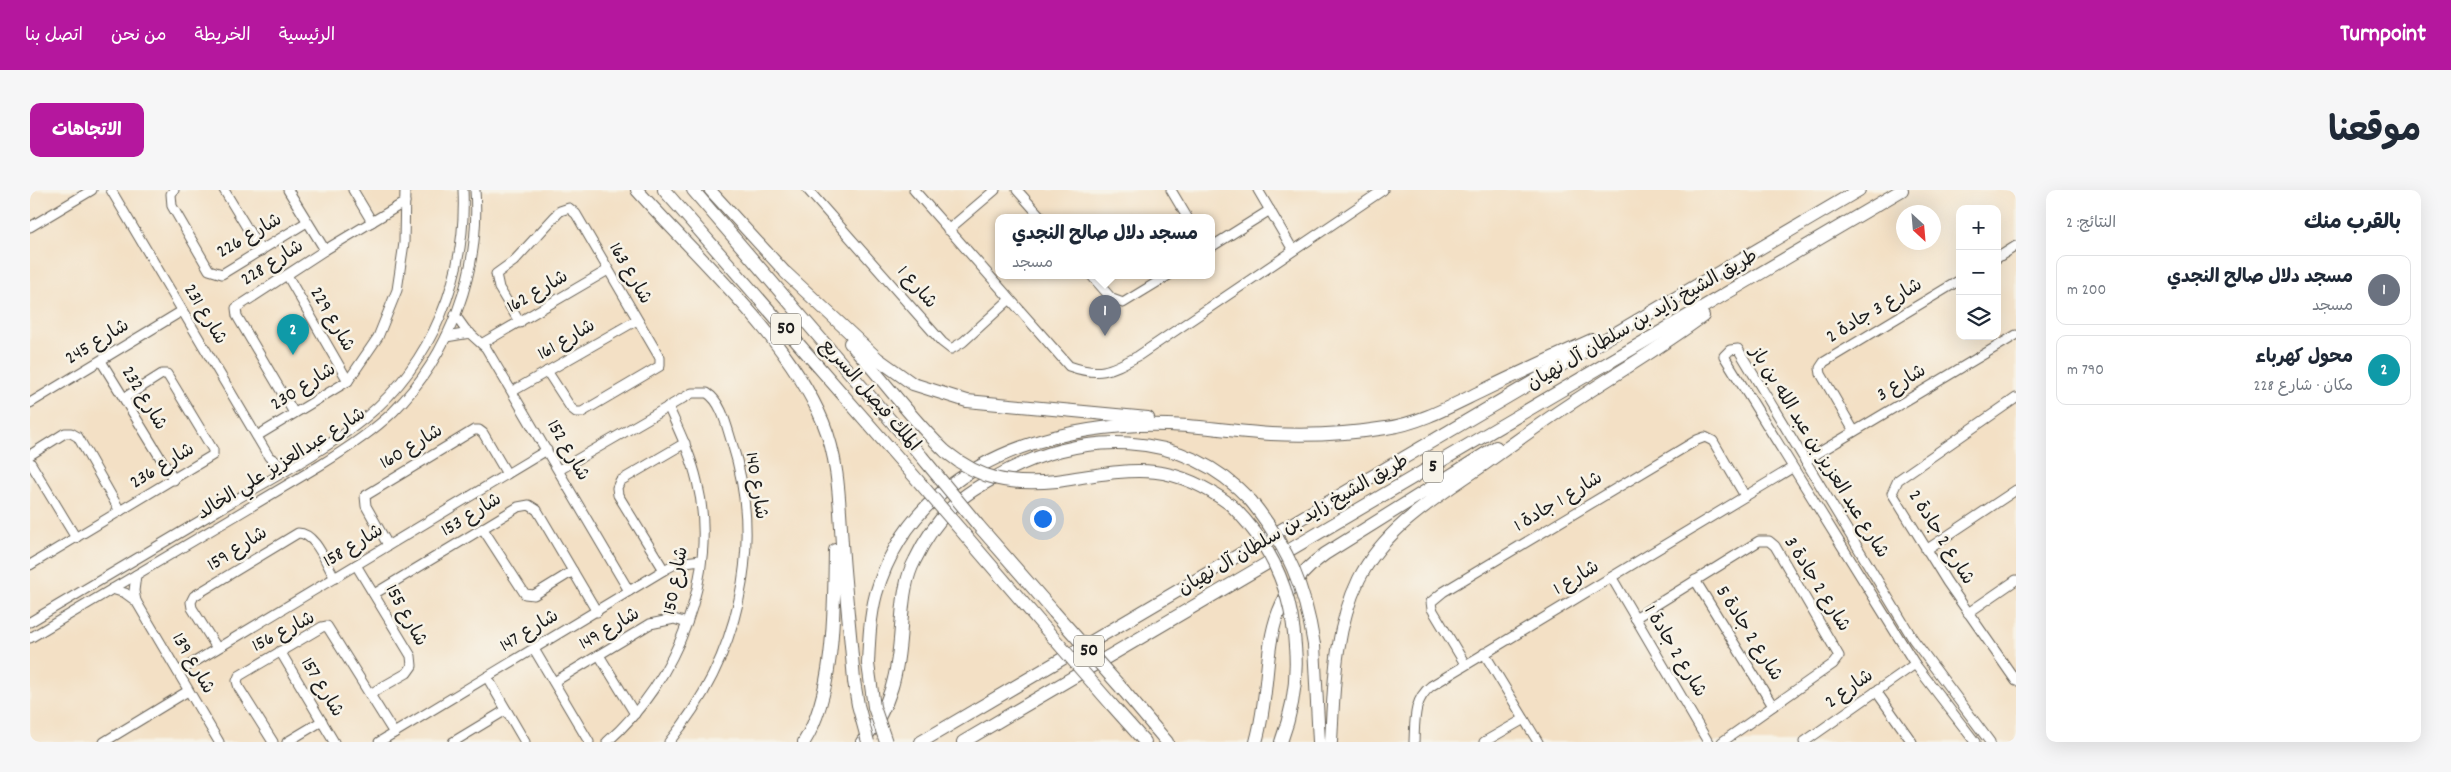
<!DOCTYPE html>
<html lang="ar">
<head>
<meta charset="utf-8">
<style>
  body { margin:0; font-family:Dekko,"Playpen Sans Arabic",sans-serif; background:#f6f6f7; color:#1f2937; direction:rtl }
  .controls { position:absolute; right:15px; top:15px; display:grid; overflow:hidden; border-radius:10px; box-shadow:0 5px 20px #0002 }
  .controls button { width:45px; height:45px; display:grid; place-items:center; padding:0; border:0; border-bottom:1px solid #e0e1e3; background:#fff; color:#1f2937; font:25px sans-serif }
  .compass { position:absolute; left:1866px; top:15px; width:45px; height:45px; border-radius:50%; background:#fff; box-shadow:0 5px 20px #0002; rotate:154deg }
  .you { position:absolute; left:1012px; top:328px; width:18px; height:18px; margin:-12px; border:4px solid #fff; border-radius:50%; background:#1a73e8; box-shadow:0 0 0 8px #1a73e833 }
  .badge { display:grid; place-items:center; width:32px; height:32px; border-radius:50%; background:#b5179e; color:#fff; font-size:16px; font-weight:700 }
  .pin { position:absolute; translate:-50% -41px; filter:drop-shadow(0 1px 2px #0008) }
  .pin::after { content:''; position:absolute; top:26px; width:18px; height:15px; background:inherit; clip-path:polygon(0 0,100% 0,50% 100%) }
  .popup { position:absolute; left:965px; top:24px; width:220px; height:65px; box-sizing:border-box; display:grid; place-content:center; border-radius:10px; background:#fff; filter:drop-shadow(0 1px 4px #0005); font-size:16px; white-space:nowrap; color:#747a83 }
  .popup b { font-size:19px; color:#1f2937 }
  .popup::after { content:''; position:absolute; left:50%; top:100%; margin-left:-10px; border:10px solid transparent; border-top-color:#fff }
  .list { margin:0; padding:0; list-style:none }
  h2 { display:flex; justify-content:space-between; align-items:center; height:65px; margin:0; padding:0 20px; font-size:21px }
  h2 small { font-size:16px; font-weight:400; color:#747a83 }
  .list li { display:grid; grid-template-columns:32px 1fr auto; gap:15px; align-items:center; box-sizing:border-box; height:70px; margin:0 10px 10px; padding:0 10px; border:1px solid #e0e1e3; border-radius:10px }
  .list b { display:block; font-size:19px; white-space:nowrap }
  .list p { margin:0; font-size:16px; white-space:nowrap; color:#747a83 }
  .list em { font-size:16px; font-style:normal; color:#747a83 }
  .icon { flex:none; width:28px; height:28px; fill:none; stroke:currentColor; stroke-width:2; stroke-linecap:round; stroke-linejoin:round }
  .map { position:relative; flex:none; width:1986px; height:552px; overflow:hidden; direction:ltr; border-radius:10px }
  header { display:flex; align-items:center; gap:30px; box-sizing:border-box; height:70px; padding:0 25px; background:#b5179e; color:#fff }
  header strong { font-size:24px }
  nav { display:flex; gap:28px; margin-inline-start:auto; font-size:18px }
  .intro { display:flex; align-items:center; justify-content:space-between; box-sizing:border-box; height:120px; padding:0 30px }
  h1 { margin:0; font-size:35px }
  .button { padding:12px 22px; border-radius:10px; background:#b5179e; color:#fff; font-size:18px; font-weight:700 }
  main { display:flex; gap:30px; padding:0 30px }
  aside { flex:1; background:#fff; border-radius:10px; box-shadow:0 5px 20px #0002 }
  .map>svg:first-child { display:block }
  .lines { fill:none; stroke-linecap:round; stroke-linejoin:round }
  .minor-casing { stroke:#676157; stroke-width:11 }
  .major-casing { stroke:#676157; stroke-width:13 }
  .highway-casing { stroke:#676157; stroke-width:14 }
  .minor { stroke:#fff; stroke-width:9 }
  .major { stroke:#fff; stroke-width:11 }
  .highway { stroke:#fff; stroke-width:12 }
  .highway-bridge-casing { stroke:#676157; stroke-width:14; stroke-linecap:butt }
  .highway-bridge { stroke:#fff; stroke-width:12 }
  .labels { text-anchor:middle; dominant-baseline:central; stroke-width:5; stroke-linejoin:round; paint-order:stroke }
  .shield { fill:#f7f3e8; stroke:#5e5c59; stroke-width:1 }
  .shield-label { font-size:18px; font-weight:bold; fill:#1c1c1c }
  .street-label { font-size:19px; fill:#1c1c1c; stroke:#f7f3e8 }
</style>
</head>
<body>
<header>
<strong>Turnpoint</strong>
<nav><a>الرئيسية</a><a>الخريطة</a><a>من نحن</a><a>اتصل بنا</a></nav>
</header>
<div class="intro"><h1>موقعنا</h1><a class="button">الاتجاهات</a></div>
<main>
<aside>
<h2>بالقرب منك<small>النتائج: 2</small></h2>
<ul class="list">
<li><span class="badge" style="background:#6b7280">1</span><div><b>مسجد دلال صالح النجدي</b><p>مسجد</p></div><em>200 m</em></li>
<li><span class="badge" style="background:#0f9aa8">2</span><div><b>محول كهرباء</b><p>مكان · شارع 228</p></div><em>790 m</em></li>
</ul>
</aside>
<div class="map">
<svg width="1986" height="552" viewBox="0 0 1986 552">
  <rect width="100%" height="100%" fill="#f7f3e8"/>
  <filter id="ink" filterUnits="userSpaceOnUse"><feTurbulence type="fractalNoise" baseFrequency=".02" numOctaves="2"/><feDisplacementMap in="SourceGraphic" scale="10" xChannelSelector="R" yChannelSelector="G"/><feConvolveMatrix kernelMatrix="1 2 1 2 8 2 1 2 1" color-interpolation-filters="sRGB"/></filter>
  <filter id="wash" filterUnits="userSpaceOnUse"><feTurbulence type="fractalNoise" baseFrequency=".0096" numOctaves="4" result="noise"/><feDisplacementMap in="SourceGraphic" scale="20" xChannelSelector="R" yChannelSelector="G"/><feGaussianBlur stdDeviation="1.12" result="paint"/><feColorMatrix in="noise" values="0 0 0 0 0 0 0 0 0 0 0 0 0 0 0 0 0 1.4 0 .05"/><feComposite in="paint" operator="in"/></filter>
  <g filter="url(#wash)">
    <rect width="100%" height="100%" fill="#f3e0c5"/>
  </g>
  <g filter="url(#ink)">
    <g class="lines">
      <defs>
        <g id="minor">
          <polyline points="81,0 239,267 252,275 262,276"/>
          <polyline points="144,0 141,4 142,16 179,80 192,84 277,32"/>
          <polyline points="194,0 231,61"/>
          <polyline points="258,0 295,60"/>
          <polyline points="323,0 342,32"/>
          <polyline points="778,0 912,152 921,159 933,152 979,110"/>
          <path d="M 884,0 L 1039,176 C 1070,187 1080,181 1108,166 L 1353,0"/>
          <polyline points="987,0 1011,27"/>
          <polyline points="1141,0 1157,27"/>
          <polyline points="1228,0 1263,60"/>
          <polyline points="0,37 62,0"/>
          <polyline points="918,40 965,0"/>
          <polyline points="1181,57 1240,20"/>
          <polyline points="1967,68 1986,56"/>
          <polyline points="257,85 318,191"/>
          <polyline points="1061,85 1082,109 1093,113 1139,85"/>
          <polyline points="425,125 435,139 456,158 599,401"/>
          <polyline points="490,133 469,98 466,84 484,71 530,21 539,18 546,24 630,168 630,176 552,222 546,222 541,218 517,181"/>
          <polyline points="416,147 440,143"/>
          <polyline points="453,153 578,80"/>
          <polyline points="71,171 144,290"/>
          <polyline points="483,201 607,130"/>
          <polyline points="1986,208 1868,290 1862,303 1917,392 1986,491"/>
          <polyline points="0,213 152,121"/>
          <polyline points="264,223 207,126 206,118 295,60 375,12"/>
          <polyline points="1824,241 1791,184 1790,178 1794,172 1930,90"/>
          <polyline points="227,246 318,191 348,147 367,100 374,53 375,0"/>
          <polyline points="0,265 35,243 41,243 48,247 90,321"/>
          <polyline points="1775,271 1986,145"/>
          <polyline points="0,272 46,348"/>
          <path d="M 529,280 L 662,203 L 677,203 C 692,212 697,238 702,253 C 735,357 708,469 639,552"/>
          <polyline points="453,339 495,404 504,405 543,381"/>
          <polyline points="358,355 336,316 335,306 444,240 449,240 453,243 477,284"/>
          <polyline points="1896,360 1986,300"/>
          <polyline points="0,375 183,265 183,260 137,184 132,184 94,208"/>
          <polyline points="326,375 381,466 382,476 377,483 340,504"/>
          <polyline points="634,380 588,305 587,298 590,291 655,253"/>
          <polyline points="106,385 104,401 106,411"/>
          <polyline points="1582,388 1678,552"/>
          <polyline points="1665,390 1743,516"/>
          <polyline points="82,399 95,403 106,411 189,552"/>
          <polyline points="344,404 488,317 499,315 507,320 567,422"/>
          <polyline points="1938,423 1986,390"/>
          <polyline points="1605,428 1729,351 1739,351 1745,356 1809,466 1803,474 1692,552"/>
          <path d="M 0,432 C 65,393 130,355 195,316 C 242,288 293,262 335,228 C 402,173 437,86 433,0"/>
          <path d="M 0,448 L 289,276 C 315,260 341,243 363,222 C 420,165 451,80 445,0"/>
          <path d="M 187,458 L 162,418 L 161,412 L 164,406 L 268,343 C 286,343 296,374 305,388"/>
          <polyline points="504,459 559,552"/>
          <polyline points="250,461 304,552"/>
          <polyline points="1454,463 1508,552"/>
          <polyline points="569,465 605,524"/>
          <polyline points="1435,474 1402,419 1401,412 1413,402 1667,250 1675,247 1683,251 1715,306"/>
          <polyline points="148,482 517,260"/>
          <polyline points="457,487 495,552"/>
          <polyline points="524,492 620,434 644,429 657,433"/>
          <polyline points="1846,501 1882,552"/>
          <polyline points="74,552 158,501"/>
          <polyline points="243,552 209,498 207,491 209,486 292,437 297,436 364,543"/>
          <polyline points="257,552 292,531"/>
          <polyline points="349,552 634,380 647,373 671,370"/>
          <polyline points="423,552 476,520"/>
          <path d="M 577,552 C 647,491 690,384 667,291 C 661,265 649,241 638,216"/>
          <path d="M 1384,552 C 1385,531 1383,510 1401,496 L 1762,278"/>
          <polyline points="1454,552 1494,529"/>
          <polyline points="1774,552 1885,474"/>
          <polyline points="1945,552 1885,474 1694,166 1700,160 1708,159 1883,449 1960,552"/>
        </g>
        <polyline id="major" points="680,0 756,83"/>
        <g id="highway">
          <path d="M 607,0 C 669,70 757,146 793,232 C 811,275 809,322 813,367 C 816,408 821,450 824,491"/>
          <polyline points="634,0 877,278"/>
          <polyline points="663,0 892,267"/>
          <polyline points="756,83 848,169 883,194 937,211 1118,228"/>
          <path d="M 820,153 C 853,189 881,229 916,262"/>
          <path d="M 1027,291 C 1099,280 1138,268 1201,315"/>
          <polyline points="948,335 1024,422"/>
          <polyline points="935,345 1014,437"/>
          <polyline points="1284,455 1289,552"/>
          <path d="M 838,474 C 839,450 840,426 846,404 C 880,286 997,240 1109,235 C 1153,233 1198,241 1241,244 C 1280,246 1318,244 1356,238 C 1388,234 1421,216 1450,202 C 1487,184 1524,167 1562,150"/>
          <polyline points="1094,501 1137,552"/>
          <polyline points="1081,514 1115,552"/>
          <path d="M 774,552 C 805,503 804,417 805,360"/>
          <path d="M 832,552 C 862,516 868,482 871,437 C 873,415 874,390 885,370 C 894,351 906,333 921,318 C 933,305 949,296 964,288 C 1048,239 1152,237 1221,311"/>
          <polyline points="891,552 1829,0"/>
          <polyline points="933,552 1872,0"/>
          <path d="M 1226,552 C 1247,478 1222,417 1295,364 L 1466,257"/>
          <path d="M 1251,552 C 1263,520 1268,490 1265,456"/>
          <path d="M 1301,552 C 1304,497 1304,440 1329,389 C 1356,336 1409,306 1456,273 C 1484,253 1511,233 1540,214 C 1584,185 1630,158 1673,126"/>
        </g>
      </defs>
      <!-- minor casing -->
      <use href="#minor" class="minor-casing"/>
      <!-- major casing -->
      <use href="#major" class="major-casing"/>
      <!-- highway casing -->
      <use href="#highway" class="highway-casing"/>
      <!-- minor -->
      <use href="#minor" class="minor"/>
      <!-- major -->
      <use href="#major" class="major"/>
      <!-- highway -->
      <use href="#highway" class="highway"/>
      <defs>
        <g id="highway-bridge">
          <path d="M 916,262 C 952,291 982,295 1027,291"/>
          <polyline points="892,267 948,335"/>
          <polyline points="877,278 935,345"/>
          <path d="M 1221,311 C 1258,357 1275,397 1284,455"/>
          <path d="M 1201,315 C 1241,354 1262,400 1265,456"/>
          <polyline points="1024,422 1094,501"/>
          <polyline points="1014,437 1081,514"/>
          <polyline points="838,474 844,517 856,552"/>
          <polyline points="824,491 828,515 838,552"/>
        </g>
      </defs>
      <!-- highway-bridge casing -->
      <use href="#highway-bridge" class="highway-bridge-casing"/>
      <!-- highway-bridge -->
      <use href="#highway-bridge" class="highway-bridge"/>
    </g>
  </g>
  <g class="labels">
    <!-- shield labels -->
    <g class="shield">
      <rect x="741" y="123.5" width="30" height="31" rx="4"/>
      <rect x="1393" y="261.5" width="20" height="31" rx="4"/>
      <rect x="1044" y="445.5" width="30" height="31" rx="4"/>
    </g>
    <g class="shield-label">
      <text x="756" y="139">50</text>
      <text x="1403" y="277">5</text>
      <text x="1059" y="461">50</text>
    </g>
    <!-- street labels -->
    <g class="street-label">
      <text transform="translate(220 47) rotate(-30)">شارع 226</text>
      <text transform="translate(243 74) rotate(-32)">شارع 228</text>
      <text transform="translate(599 84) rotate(60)">شارع 163</text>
      <text transform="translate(886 98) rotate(49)">شارع 1</text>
      <text transform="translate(508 103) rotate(-30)">شارع 162</text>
      <text transform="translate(1845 122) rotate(-31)">شارع 3 جادة 2</text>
      <text transform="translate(174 125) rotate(59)">شارع 231</text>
      <text transform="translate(301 130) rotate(60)">شارع 229</text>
      <text transform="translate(1613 131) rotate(-30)">طريق الشيخ زايد بن سلطان آل نهيان</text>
      <text transform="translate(537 151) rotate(-30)">شارع 161</text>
      <text transform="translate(68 153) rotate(-31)">شارع 245</text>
      <text transform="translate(1872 194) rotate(-31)">شارع 3</text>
      <text transform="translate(274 198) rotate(-32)">شارع 230</text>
      <text transform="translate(839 206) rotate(49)">الملك فيصل السريع</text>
      <text transform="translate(113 209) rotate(59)">شارع 232</text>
      <text transform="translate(382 258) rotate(-31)">شارع 160</text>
      <text transform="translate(537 261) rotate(60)">شارع 152</text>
      <text transform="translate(1788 263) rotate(58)">شارع عبد العزيز بن عبد الله بن باز</text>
      <text transform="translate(252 275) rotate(-32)">شارع عبدالعزيز علي الخالد</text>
      <text transform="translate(133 277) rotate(-31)">شارع 236</text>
      <text transform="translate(725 296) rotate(81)">شارع 140</text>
      <text transform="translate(1529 313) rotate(-31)">شارع 1 جادة 1</text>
      <text transform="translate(442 326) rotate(-31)">شارع 153</text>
      <text transform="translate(1264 336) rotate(-30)">طريق الشيخ زايد بن سلطان آل نهيان</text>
      <text transform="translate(1910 348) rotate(58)">شارع 2 جادة 2</text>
      <text transform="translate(324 357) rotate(-31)">شارع 158</text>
      <text transform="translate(208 360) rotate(-32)">شارع 159</text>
      <text transform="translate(1547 389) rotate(-31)">شارع 1</text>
      <text transform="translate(647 391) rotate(-79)">شارع 150</text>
      <text transform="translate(1786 395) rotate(58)">شارع 2 جادة 3</text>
      <text transform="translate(375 426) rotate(61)">شارع 155</text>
      <text transform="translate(580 440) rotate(-30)">شارع 149</text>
      <text transform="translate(500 442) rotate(-31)">شارع 147</text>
      <text transform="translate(254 443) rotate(-27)">شارع 156</text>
      <text transform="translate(1718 444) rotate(58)">شارع 2 جادة 5</text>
      <text transform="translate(1644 462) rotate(59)">شارع 2 جادة 1</text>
      <text transform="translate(162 474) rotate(60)">شارع 139</text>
      <text transform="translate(291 498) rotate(59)">شارع 157</text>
      <text transform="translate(1820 500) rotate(-35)">شارع 2</text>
    </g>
  </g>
</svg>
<div class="controls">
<button>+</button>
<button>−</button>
<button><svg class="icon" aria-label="layers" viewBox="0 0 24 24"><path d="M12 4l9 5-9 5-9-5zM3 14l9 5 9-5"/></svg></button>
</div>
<svg class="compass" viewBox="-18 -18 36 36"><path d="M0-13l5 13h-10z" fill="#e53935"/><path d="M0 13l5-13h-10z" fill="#747a83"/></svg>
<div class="you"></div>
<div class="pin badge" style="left:1075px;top:146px;background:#6b7280">1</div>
<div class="popup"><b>مسجد دلال صالح النجدي</b>مسجد</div>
<div class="pin badge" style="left:263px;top:165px;background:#0f9aa8">2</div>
</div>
</main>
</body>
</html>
